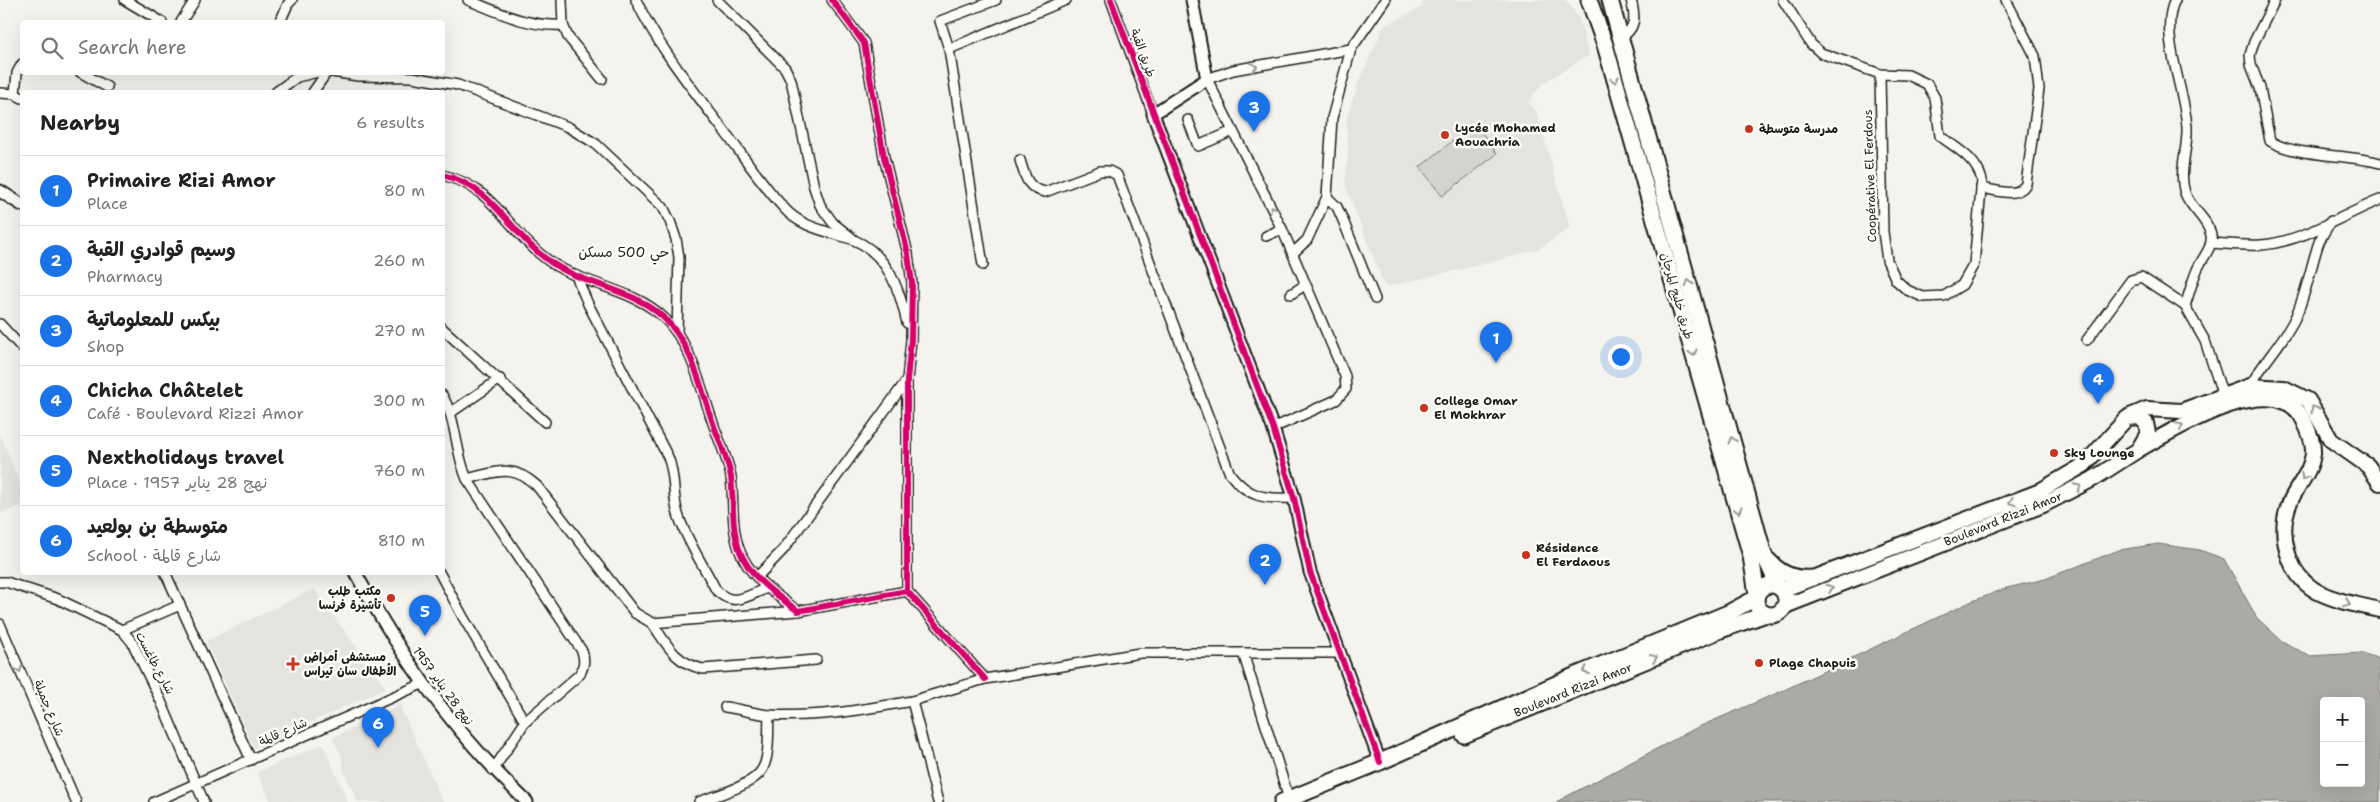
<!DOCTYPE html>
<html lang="en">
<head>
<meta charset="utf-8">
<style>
  body { margin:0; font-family:"Shantell Sans","Playpen Sans Arabic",sans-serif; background:#f2f2f2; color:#222 }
  .controls { position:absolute; right:15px; bottom:15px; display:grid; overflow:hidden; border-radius:5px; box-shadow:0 5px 20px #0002 }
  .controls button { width:45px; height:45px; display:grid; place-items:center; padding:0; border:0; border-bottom:1px solid #e0e0e0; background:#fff; color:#222; font:25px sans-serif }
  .you { position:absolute; left:1620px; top:356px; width:18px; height:18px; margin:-12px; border:4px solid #fff; border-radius:50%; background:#1a73e8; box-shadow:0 0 0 8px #1a73e833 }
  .badge { display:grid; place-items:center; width:32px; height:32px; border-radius:50%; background:#1a73e8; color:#fff; font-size:16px; font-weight:700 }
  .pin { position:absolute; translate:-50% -41px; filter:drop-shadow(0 1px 2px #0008) }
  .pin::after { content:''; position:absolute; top:26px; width:18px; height:15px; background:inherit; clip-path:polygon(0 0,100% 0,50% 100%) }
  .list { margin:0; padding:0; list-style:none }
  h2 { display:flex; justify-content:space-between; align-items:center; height:65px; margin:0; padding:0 20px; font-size:21px }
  h2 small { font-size:16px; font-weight:400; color:#767676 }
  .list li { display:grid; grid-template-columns:32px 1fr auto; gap:15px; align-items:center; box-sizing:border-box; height:70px; padding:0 20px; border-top:1px solid #e0e0e0 }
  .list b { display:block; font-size:19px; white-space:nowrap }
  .list p { margin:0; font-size:16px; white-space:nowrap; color:#767676 }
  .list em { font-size:16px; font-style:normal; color:#767676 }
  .icon { flex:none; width:28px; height:28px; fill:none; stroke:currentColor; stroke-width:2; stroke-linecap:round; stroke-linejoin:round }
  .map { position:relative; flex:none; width:2380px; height:802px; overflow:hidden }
  .search { position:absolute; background:#fff; box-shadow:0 5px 20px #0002; left:20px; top:20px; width:425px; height:55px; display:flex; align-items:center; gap:12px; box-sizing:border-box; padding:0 18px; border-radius:5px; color:#767676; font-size:19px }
  .panel { position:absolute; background:#fff; box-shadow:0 5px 20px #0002; left:20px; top:90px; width:425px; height:485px; border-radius:5px }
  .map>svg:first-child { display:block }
  .built { fill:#e4e3de }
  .green { fill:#d4d3cf; stroke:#787876 }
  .water { fill:#abaaa6; stroke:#72716f; fill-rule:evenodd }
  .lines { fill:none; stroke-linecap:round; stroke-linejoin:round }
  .minor-casing { stroke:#1c1c1c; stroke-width:12 }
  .tertiary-casing { stroke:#1c1c1c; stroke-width:15 }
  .secondary-casing { stroke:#1c1c1c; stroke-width:18 }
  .primary-casing { stroke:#1c1c1c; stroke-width:19 }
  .minor { stroke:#fdfcf7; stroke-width:9 }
  .tertiary { stroke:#fdfcf7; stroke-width:11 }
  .secondary { stroke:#fdfcf7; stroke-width:14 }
  .primary { stroke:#fdfcf7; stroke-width:15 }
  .cycleway-casing { stroke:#fdfcf7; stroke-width:9 }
  .cycleway { stroke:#d6006c; stroke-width:6 }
  .oneway { stroke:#989794 }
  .poi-dot { fill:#c8321e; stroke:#fdfcf7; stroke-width:2 }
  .labels { text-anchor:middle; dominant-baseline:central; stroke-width:5; stroke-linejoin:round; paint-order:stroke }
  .street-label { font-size:12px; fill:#1c1c1c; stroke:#fdfcf7 }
  .poi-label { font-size:12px; font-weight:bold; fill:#1c1c1c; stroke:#fdfcf7; text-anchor:start }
  .neighbourhood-label { font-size:14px; fill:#1c1c1c; stroke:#fdfcf7 }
</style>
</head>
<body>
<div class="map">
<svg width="2380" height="802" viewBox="0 0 2380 802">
  <rect width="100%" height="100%" fill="#f4f3ee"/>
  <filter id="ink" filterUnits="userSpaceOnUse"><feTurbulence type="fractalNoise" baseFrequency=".02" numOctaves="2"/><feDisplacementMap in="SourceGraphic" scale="10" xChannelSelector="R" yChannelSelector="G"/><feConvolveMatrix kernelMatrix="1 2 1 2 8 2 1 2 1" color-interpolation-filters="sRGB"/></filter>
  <g filter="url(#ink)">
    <!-- built -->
    <g class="built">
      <polygon points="1422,0 1566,0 1579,18 1589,55 1543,83 1528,102 1537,114 1570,228 1540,248 1504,259 1385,287 1345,185 1348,152 1346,119 1359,81 1384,26 1423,7"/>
      <polygon points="0,434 22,489 22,505 0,514"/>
      <polygon points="314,589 386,688 254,748 206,641"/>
      <polygon points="400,705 400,706 443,802 358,802 343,769 342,758 333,738"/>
      <polygon points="323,744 348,802 271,802 257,772"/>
    </g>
    <!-- green -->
    <polygon class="green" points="1475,123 1497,154 1442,196 1420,167"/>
    <!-- water -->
    <path class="water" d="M 2158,544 L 2200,550 L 2224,559 L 2257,618 L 2282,641 L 2309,656 L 2362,653 L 2380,659 L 2380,802 L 1556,802 L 1696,728 L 1782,691 L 1970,602 L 2007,588 L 2045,579 L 2119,550 ZM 2324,701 L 2361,701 L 2361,783 L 2324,783 Z"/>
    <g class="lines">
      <defs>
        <g id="minor">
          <polyline points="125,0 162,22"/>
          <path d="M 468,0 C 500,13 528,27 563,25"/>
          <polyline points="562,0 563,25 568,37 602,79"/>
          <path d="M 636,0 C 658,47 694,91 725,132 C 744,157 762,184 783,207 C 802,229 829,231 854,240 C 888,254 900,291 907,323"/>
          <polyline points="717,0 785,68 791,80 814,187 820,205 833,223 852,238"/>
          <polyline points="832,0 864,43 884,157 908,254 912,283 911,340 907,380 907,591 985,679"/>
          <polyline points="996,0 940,21 949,49 1066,0"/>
          <polyline points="1111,0 1153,114"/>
          <path d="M 1783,0 L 1811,44 L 1821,53 L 1880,74 L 1908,75 L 1927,84 L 1935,98 L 1940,136 C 1956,148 1976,158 1982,180 L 1974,264 L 1962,285 L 1944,296 L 1923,297 L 1907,290 L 1896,280 L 1887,260 L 1883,232 L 1880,74"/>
          <path d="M 2175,0 C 2158,32 2186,93 2187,128 C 2188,149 2178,172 2185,193 C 2190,208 2208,219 2211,235 C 2213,248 2202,258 2197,270 C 2192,282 2189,294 2185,306 L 2205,341 L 2223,396"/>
          <path d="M 2275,0 L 2254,42 L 2250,55 L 2251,65 L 2260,88 L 2270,141 C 2295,157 2348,154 2380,163"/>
          <polyline points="181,22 195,0"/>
          <polyline points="280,22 288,4 292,0"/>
          <path d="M 1619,39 C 1636,29 1636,18 1631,0"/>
          <polyline points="949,49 983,265"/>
          <polyline points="80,72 107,87"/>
          <polyline points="332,72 358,76 412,77 458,85 568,127 596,144 663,207 670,221 676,239 679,257 677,333"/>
          <polyline points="276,92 297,77 318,72"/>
          <polyline points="313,92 327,72"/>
          <polyline points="0,93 15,94 22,98"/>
          <polyline points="15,94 17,73 22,64"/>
          <polyline points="1188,120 1198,146 1233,131"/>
          <path d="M 1020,160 C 1025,176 1027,189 1045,192 L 1100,171 L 1109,171 L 1117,175 L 1230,474 C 1249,498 1265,499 1294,498"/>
          <path d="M 442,175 C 494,186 509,233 549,261 C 584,286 633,288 664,318 C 692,344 701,389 713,423 C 719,441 728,459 731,477 C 734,501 731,526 739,549 C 749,577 775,594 798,611 L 907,591"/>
          <path d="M 1981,188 C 1996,190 2017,199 2026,184 L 2039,89 L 2035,56 L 2006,0"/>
          <polyline points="1327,197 1337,207 1342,218 1375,299"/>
          <polyline points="1266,236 1282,229"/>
          <path d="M 2211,243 C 2227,244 2245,246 2261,245 C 2302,242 2342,215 2380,200"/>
          <polyline points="1293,253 1307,240 1327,197 1332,118 1351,49 1385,0"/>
          <path d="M 577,278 L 588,304 L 668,457 C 676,477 672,495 678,514 C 686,540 704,566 716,590 C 733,608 747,596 767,588"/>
          <polyline points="1291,294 1305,285"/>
          <polyline points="0,324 22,348"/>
          <polyline points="442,328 545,422"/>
          <polyline points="2087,340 2131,280 2141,277 2185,306"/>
          <path d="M 2250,386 C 2263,362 2283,343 2295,318 C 2306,294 2310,270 2318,245 C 2321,236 2327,228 2331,221"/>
          <path d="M 442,395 C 457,420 455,452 467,479 L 582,651 C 585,660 584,666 580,674 L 525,722 L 493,770"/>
          <polyline points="450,413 500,379"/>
          <polyline points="1273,428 1336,400 1346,389 1345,376 1282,229 1207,79 1233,70 1351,49"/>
          <path d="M 467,479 C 497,472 512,463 537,486 L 635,613 L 652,623 L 798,611"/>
          <polyline points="165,572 251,760"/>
          <polyline points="439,572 463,617 525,722"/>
          <polyline points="757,577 783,550 907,380"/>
          <polyline points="0,582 6,582 58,599 122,630 132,642 160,699 204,802"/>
          <path d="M 652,623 C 668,646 674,662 703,669 L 816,660"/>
          <polyline points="0,624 76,802"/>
          <polyline points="122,630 180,605"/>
          <polyline points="1243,653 1289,799"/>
          <path d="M 725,707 C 740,709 755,714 770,715 C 819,718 865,709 912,701"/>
          <polyline points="154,802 422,684"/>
          <path d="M 699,802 C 716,795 754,786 763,768 C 770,754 768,731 769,715"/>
          <polyline points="938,802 912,701 985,679 1140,653 1338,653"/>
        </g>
        <g id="tertiary">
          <polyline points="1192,0 1207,79 1153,114 1273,428 1294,498 1310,572 1380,762"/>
          <polyline points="0,191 22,205"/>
          <path d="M 355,572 C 405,663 452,730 527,802"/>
        </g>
        <g id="secondary">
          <polyline points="2130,416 2147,409 2181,411 2250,386 2284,388 2308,400 2331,440 2368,466 2380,483"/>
          <path d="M 2138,450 C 2173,430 2279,364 2304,421 C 2309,431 2314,443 2313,454 C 2311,472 2297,486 2290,502 C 2277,533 2287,575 2318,592 C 2338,602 2359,605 2380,610"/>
          <polyline points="1782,590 2038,492 2084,465 2127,418 2139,417 2146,423 2148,433 2138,450 2093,479 2043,505 1785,606"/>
        </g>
        <g id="primary">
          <polyline points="1589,0 1605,45 1751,556 1757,594"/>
          <polyline points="1610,0 1764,555 1778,586"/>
          <path d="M 1768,560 C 1779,573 1795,580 1813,578"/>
          <circle cx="1771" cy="600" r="15"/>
          <polyline points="1464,735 1718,631 1766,614"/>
          <polyline points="1282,802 1380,762 1574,676 1728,613 1756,598"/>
        </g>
      </defs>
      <!-- minor casing -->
      <use href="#minor" class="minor-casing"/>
      <!-- tertiary casing -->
      <use href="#tertiary" class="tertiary-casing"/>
      <!-- secondary casing -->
      <use href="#secondary" class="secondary-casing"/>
      <!-- primary casing -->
      <use href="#primary" class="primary-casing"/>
      <!-- minor -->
      <use href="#minor" class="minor"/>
      <!-- tertiary -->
      <use href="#tertiary" class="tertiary"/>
      <!-- secondary -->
      <use href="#secondary" class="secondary"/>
      <!-- primary -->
      <use href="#primary" class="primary"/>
      <defs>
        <g id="cycleway">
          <polyline points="832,0 864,43 884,157 908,254 912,283 911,340 907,380 907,591 985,679"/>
          <polyline points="1111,0 1273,428 1294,498 1310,572 1380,762"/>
          <path d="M 442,175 C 494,186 509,233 549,261 C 584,286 633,288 664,318 C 692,344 701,389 713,423 C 719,441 728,459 731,477 C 734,501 731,526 739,549 C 749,577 775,594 798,611 L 907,591"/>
        </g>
      </defs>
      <!-- cycleway casing -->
      <use href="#cycleway" class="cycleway-casing"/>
      <!-- cycleway -->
      <use href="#cycleway" class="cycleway"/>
    </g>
    <!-- one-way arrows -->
    <defs><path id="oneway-chevron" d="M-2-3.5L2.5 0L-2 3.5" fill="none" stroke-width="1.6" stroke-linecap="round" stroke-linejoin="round" transform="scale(1.25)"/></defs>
    <g class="oneway">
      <use href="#oneway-chevron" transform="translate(1254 67) rotate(-10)"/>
      <use href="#oneway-chevron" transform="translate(1615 80) rotate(74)"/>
      <use href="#oneway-chevron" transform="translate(1273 209) rotate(-117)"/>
      <use href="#oneway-chevron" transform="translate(1689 283) rotate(-106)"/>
      <use href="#oneway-chevron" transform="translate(1693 353) rotate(74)"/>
      <use href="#oneway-chevron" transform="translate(2314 409) rotate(-122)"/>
      <use href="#oneway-chevron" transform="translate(2180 426) rotate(-29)"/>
      <use href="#oneway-chevron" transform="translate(1732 440) rotate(-106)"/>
      <use href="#oneway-chevron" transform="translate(2304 477) rotate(119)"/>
      <use href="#oneway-chevron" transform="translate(2078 487) rotate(-27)"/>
      <use href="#oneway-chevron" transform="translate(2012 502) rotate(159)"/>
      <use href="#oneway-chevron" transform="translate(1738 510) rotate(74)"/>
      <use href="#oneway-chevron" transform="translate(1830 588) rotate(-21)"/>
      <use href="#oneway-chevron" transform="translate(2347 603) rotate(21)"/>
      <use href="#oneway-chevron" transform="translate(1654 658) rotate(-22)"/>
      <use href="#oneway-chevron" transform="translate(19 669) rotate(67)"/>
      <use href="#oneway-chevron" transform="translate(1586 671) rotate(158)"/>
    </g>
  </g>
  <!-- markers -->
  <g class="poi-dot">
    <circle cx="1749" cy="129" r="5"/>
    <circle cx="1445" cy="135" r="5"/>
    <circle cx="1424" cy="408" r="5"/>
    <circle cx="2054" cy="453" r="5"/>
    <circle cx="1526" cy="555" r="5"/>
    <circle cx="391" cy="598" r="5"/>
    <circle cx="1759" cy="663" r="5"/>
    <path d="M290.5 656.5h5v5h5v5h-5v5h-5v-5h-5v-5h5z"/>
  </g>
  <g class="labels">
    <!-- street labels -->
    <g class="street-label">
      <text transform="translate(1143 53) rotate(70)">طريق القبة</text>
      <text transform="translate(1870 176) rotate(-92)">Coopérative El Ferdous</text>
      <text transform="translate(1677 296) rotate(74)">طريق خليج المرجان</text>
      <text transform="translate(2003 519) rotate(-22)">Boulevard Rizzi Amor</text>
      <text transform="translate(155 663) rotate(62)">شارع طاغست</text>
      <text transform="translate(443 686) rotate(54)">نهج 28 يناير 1957</text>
      <text transform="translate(1573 690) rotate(-22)">Boulevard Rizzi Amor</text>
      <text transform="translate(49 708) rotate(67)">شارع جميلة</text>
      <text transform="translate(283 732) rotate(-24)">شارع قالمة</text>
    </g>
    <!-- poi labels -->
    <g class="poi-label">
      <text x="1455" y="128">Lycée Mohamed<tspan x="1455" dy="14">Aouachria</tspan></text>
      <text x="1759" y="129">مدرسة متوسطة</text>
      <text x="1434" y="401">College Omar<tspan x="1434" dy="14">El Mokhrar</tspan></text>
      <text x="2064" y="453">Sky Lounge</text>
      <text x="1536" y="548">Résidence<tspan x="1536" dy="14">El Ferdaous</tspan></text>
      <text x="381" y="591" text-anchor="end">مكتب طلب<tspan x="381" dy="14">تأشيرة فرنسا</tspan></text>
      <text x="304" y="657">مستشفى أمراض<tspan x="304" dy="14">الأطفال سان تيراس</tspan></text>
      <text x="1769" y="663">Plage Chapuis</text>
    </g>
    <!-- neighbourhood labels -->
    <g class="neighbourhood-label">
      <text x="624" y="252">حي 500 مسكن</text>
    </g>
  </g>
</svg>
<div class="controls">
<button>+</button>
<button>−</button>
</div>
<div class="you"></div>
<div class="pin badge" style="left:1496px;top:363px">1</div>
<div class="pin badge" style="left:1265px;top:585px">2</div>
<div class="pin badge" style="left:1254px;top:132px">3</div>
<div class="pin badge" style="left:2098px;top:404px">4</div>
<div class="pin badge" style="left:425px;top:636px">5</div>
<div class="pin badge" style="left:378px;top:748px">6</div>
<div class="search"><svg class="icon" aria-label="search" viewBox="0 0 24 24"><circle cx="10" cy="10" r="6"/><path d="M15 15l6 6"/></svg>Search here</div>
<section class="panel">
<h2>Nearby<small>6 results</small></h2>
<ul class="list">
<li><span class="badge">1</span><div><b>Primaire Rizi Amor</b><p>Place</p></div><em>80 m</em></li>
<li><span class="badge">2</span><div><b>وسيم قوادري القبة</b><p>Pharmacy</p></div><em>260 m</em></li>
<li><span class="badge">3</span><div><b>بيكس للمعلوماتية</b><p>Shop</p></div><em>270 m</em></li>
<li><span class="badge">4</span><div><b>Chicha Châtelet</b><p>Café · Boulevard Rizzi Amor</p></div><em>300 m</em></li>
<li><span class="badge">5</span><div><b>Nextholidays travel</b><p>Place · نهج 28 يناير 1957</p></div><em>760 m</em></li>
<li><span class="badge">6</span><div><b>متوسطة بن بولعيد</b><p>School · شارع قالمة</p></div><em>810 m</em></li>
</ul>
</section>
</div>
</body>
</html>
